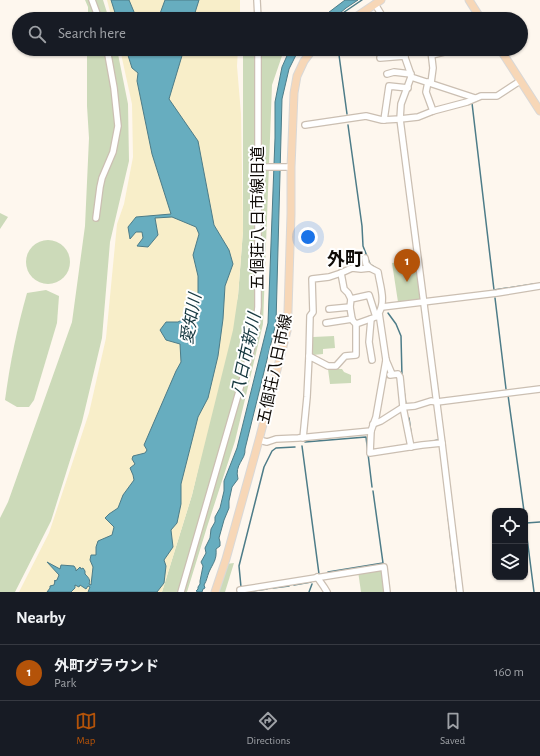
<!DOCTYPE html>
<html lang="en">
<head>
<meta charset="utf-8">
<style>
  body { margin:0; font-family:"Alegreya Sans","Noto Sans JP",sans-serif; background:#20242c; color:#f1f3f6 }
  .controls { position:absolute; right:12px; bottom:12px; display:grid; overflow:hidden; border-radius:8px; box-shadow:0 1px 3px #0004 }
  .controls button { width:36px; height:36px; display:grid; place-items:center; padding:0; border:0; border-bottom:1px solid #363941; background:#171b24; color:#f1f3f6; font:20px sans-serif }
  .you { position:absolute; left:308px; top:237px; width:14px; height:14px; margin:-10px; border:3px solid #fff; border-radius:50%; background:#1a73e8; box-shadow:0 0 0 6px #1a73e833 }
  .badge { display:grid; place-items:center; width:26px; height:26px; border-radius:50%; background:#b45309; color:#fff; font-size:13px; font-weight:700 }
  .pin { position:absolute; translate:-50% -33px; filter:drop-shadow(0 1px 2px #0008) }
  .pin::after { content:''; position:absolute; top:21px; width:14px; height:12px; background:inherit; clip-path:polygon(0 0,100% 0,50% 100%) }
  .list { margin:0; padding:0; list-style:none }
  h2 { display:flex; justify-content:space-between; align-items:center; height:52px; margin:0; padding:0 16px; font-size:17px }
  h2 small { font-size:13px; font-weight:400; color:#9ea1a6 }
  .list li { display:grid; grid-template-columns:26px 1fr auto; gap:12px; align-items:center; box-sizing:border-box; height:56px; padding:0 16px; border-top:1px solid #363941 }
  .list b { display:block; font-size:15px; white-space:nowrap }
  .list p { margin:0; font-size:13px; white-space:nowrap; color:#9ea1a6 }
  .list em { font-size:13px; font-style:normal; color:#9ea1a6 }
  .icon { flex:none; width:22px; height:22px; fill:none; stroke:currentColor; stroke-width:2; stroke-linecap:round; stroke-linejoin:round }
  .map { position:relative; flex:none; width:540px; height:592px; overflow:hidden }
  .search { position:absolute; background:#171b24; box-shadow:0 1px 3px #0004; left:12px; right:12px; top:12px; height:44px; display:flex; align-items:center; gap:10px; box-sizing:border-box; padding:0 14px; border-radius:22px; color:#9ea1a6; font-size:15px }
  .sheet { height:108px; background:#171b24 }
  nav { display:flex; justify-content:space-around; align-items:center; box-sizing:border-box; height:56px; border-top:1px solid #363941; background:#171b24; font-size:11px; color:#9ea1a6 }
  nav a { display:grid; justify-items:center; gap:2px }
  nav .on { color:#b45309 }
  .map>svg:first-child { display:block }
  .green { fill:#ccdab9 }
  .sand { fill:#f8eec9 }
  .water { fill:#67adbf; stroke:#4d7c88 }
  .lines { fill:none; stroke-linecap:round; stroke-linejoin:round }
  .stream { stroke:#4d7c88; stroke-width:1.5 }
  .minor-casing { stroke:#cbbfb2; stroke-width:8 }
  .major-casing { stroke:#d9d8d7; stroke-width:9 }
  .minor { stroke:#fff; stroke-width:5.5 }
  .major { stroke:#f7d7b7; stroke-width:7 }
  .labels { text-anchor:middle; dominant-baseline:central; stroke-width:4; stroke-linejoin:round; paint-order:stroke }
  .street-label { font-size:16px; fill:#0f0b07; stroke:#fff }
  .water-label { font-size:17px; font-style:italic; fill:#15373f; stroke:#fff }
  .quarter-label { font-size:18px; font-weight:bold; fill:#0f0b07; stroke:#fff }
</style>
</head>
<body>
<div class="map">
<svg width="540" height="592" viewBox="0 0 540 592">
  <rect width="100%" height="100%" fill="#fef7ee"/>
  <!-- green -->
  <g class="green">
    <polygon points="85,0 103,0 109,19 88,19 88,7"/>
    <polygon points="87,49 117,49 128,104 129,161 110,242 102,338 82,422 51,521 15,592 0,592 0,518 8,502 72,322 85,226 89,138 87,106"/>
    <polygon points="243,49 282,49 284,50 272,85 263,324 235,441 207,527 187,592 162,592 192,495 238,296 243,231"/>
    <polygon points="0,213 8,217 0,229"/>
    <circle cx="48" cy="262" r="22"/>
    <polygon points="416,260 421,300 398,302 392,263"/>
    <path d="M 46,290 L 59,296 L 57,323 L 34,400 L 29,407 L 17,407 L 5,400 C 10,363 17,328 27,293 Z"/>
    <polygon points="334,336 335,348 323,349 323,354 313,355 313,337"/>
    <polygon points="328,369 342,369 344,372 351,375 351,383 330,384"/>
    <polygon points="234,563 225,592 219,592 226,564"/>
    <polygon points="384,567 387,592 361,592 358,571"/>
  </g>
  <!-- sand -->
  <g class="sand">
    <polygon points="107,0 240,0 240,19 112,19"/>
    <polygon points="120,49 238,49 237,66 241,114 243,231 238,296 233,330 192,495 162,592 19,592 49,533 89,413 106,338 117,224 124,204 133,157 132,104"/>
  </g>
  <!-- water -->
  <g class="water">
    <polygon points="111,0 129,0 137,19 117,19"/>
    <polygon points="165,0 199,0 193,19 158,19"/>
    <polygon points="345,0 358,0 346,8 333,19 320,19"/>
    <path d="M 126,49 L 184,49 L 169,99 L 198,141 L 214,225 L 229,250 L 233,264 L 225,286 L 223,319 L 218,356 L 208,398 L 198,417 L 181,484 L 181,504 L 177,523 L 171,530 L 173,547 L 164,560 L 166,566 L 164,583 L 157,592 L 88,592 L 90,587 L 88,586 L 86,589 L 80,585 L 79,587 L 75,585 L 75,588 L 71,592 L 48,592 L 48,591 L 47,592 L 50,588 L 50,586 L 54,585 L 55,581 L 54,581 L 57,580 L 59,575 L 47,562 L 60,569 L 61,565 L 74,566 L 76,569 L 76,571 L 80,567 L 81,569 L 83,568 L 85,571 L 85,574 C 88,577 91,580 89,584 L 91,585 L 93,567 L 90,560 L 91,555 L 96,555 L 96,547 L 98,541 L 112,535 L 114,527 L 105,518 L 109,514 L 118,508 L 123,495 L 134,480 L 133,475 L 130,468 L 135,464 L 132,459 L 133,456 L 145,453 L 147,450 L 144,445 L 176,371 L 181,362 L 180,344 L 166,340 L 160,330 L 166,322 L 178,322 L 193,314 L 198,301 L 198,276 L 193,255 L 199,234 L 196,227 L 172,217 L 155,218 L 158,235 L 148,247 L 137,246 L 143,238 L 142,232 L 136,232 L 130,239 L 128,227 L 136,217 L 171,214 L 152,154 L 137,81 L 138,73 L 132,68 Z"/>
    <path d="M 290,49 L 299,49 L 289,69 L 282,99 L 276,323 L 245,449 C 246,460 234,464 238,479 L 232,487 L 229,501 L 229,508 L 224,520 L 219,538 L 220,542 L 220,546 L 216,549 C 217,560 213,563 209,572 C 207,577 207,580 204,585 L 205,588 L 203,589 L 202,592 L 198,592 L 196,591 L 198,589 L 198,587 L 200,584 L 200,581 L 203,566 L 201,562 L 206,553 L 205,548 L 210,538 L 211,529 L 215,522 L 215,517 L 220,508 L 224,491 L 224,481 L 237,448 L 268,323 L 275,138 L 275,102 L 282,67 Z"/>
  </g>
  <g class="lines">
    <!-- stream -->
    <g class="stream">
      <polyline points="337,17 362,0"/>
      <polyline points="339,55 347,114"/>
      <polyline points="472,103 494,290 534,284"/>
      <polyline points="348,125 362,226 363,246 370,264 379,270"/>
      <polyline points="495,298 506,389"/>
      <polyline points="388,313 396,324 401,336 402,377"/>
      <polyline points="404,391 406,405"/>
      <polyline points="508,395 524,511"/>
      <polyline points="409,418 412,440"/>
      <polyline points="305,442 366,437 372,487"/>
      <polyline points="428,442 438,440"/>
      <polyline points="302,446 319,574"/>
      <polyline points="448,516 457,592"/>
      <polyline points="525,522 534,592"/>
      <polyline points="526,523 540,522"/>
      <polyline points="328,572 383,563 373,491"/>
      <polyline points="294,585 311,582"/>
      <polyline points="241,587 239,566 264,467 272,451 276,448 295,447"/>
      <polyline points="273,588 289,586"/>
      <polyline points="246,592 267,589"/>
      <polyline points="309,592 312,584"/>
    </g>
    <defs>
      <g id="minor">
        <polyline points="92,0 99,19"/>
        <polyline points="257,0 258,19"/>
        <polyline points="375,4 384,19"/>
        <polyline points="462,17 465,19"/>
        <polyline points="402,49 410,72 411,77 401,104 400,119 442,443 460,592"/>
        <polyline points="404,53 408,51 431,51 433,49"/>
        <polyline points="432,55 444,52 465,51"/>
        <polyline points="380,58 405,56"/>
        <polyline points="387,74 394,72 411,74"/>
        <polyline points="411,77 475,98"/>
        <polyline points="428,82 426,92 433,111"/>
        <polyline points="431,83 433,68 431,51"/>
        <polyline points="384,120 389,86 408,88"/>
        <polyline points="305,125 366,116 382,120 400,119 418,117 433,111 467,102 481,96 497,96 520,81"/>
        <polyline points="259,167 291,167"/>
        <polyline points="96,218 100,187 102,178 113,152 118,126 114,88 107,49"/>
        <polyline points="365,258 366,264 370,268"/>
        <polyline points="341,273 344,289 348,293 351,299"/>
        <polyline points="382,307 497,293 540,286"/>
        <polyline points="329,309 350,307"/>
        <polyline points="371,319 369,342 372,360"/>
        <polyline points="326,323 352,319 350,307 351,299 369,295 376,317"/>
        <polyline points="356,324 373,318"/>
        <path d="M 309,356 L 310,316 L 313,312 L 312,279 L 329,277 L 341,273 L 352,268 L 361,269 L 370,268 L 378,272 C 380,286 386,300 379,313 L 386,360 L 392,374"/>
        <polyline points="390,375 398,374 400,377 403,407 411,447"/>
        <polyline points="373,424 381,421 403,407 415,406 431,401 437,402 540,389"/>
        <polyline points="371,431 370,453 422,445 442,443"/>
        <polyline points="303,438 307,397 309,356 328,366 336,366 345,356 356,355 356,324 353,321 352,319"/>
        <polyline points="259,440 267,442 276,439 298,438 371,431 376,417 386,360"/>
        <polyline points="317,577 324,587 327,592"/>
        <polyline points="240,590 384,567 387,592"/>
        <polyline points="181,592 253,343 256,325 258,307 258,49"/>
      </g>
      <g id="major">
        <polyline points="469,0 481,19"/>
        <polyline points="353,19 381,0"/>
        <polyline points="500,49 540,111"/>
        <polyline points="215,592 226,559 259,440 287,331 288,311 291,214 291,167 294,93 297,76 304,61 313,49"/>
      </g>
    </defs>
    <!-- minor casing -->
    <use href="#minor" class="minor-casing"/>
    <!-- major casing -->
    <use href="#major" class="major-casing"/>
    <!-- minor -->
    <use href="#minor" class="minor"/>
    <!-- major -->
    <use href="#major" class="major"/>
  </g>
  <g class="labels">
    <!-- street labels -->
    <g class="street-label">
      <text transform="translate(258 218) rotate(-90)">五個荘八日市線旧道</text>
      <text transform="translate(275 369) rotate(-78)">五個荘八日市線</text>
    </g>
    <!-- water labels -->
    <g class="water-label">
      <text transform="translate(191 319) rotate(-80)">愛知川</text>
      <text transform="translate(246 355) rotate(-78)">八日市新川</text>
    </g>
    <!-- quarter labels -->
    <g class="quarter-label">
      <text x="345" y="260">外町</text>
    </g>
  </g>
</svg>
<div class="controls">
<button><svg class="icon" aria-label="locate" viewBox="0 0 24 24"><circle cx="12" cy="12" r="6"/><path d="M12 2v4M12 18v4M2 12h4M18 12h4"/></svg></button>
<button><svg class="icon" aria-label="layers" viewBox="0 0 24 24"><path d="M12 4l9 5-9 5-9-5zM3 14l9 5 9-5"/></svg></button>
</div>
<div class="you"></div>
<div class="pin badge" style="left:407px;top:282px">1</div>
<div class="search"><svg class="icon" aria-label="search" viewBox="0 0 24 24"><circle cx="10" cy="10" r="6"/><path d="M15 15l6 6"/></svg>Search here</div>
</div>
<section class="sheet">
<h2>Nearby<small></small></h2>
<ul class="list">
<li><span class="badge">1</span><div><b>外町グラウンド</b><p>Park</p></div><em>160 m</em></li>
</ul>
</section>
<nav>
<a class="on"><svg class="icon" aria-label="map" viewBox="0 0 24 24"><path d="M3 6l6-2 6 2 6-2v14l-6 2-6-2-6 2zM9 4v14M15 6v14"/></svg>Map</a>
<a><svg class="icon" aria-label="directions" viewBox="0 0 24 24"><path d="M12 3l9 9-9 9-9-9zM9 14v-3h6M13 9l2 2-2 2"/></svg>Directions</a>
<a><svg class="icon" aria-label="saved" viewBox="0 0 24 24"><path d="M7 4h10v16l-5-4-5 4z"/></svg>Saved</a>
</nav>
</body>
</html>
